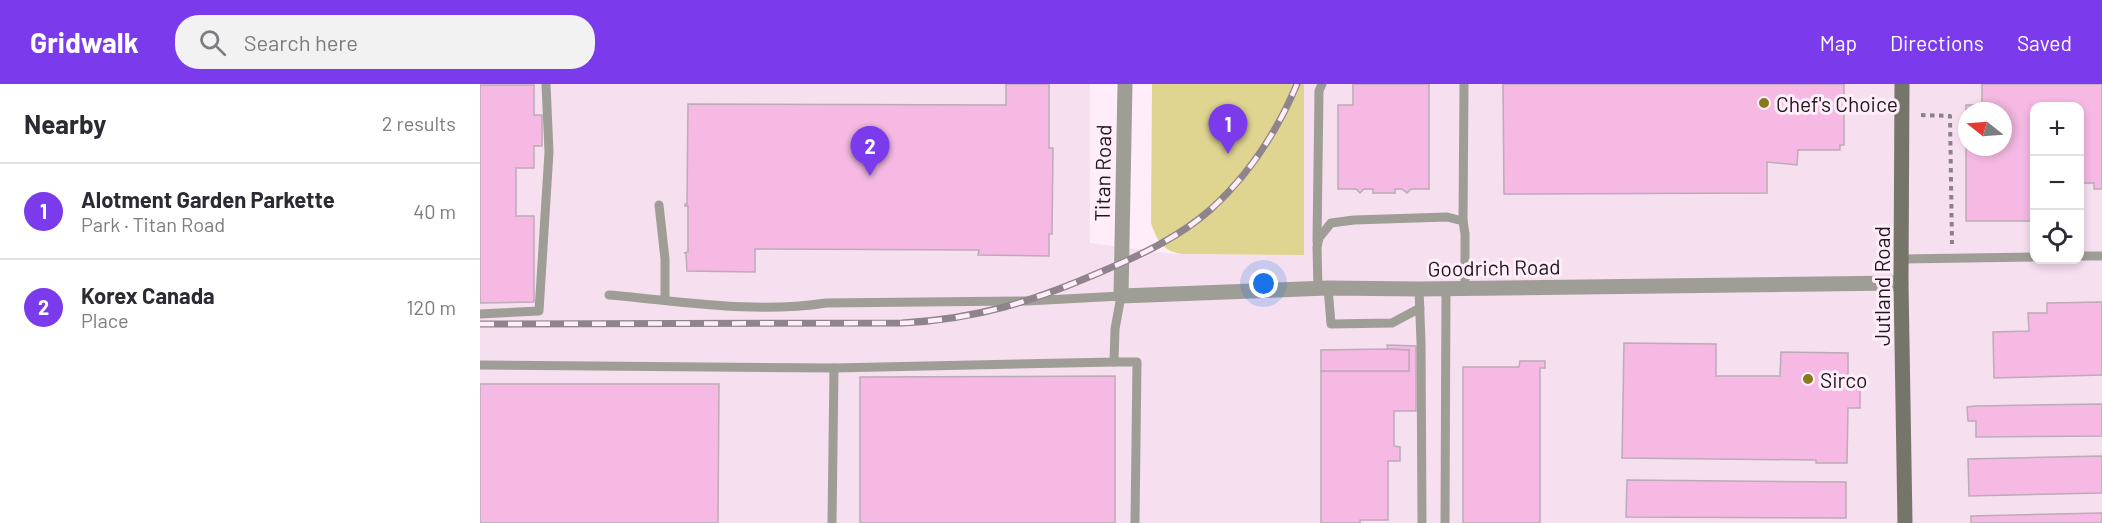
<!DOCTYPE html>
<html lang="en">
<head>
<meta charset="utf-8">
<style>
  body { margin:0; font-family:Barlow,sans-serif; background:#f2f2f3; color:#2b2b33 }
  .controls { position:absolute; right:18px; top:18px; display:grid; overflow:hidden; border-radius:12px; box-shadow:0 3px 9px #0003 }
  .controls button { width:54px; height:54px; display:grid; place-items:center; padding:0; border:0; border-bottom:2px solid #e1e1e2; background:#fff; color:#2b2b33; font:30px sans-serif }
  .compass { position:absolute; left:1478px; top:18px; width:54px; height:54px; border-radius:50%; background:#fff; box-shadow:0 3px 9px #0003; rotate:287deg }
  .you { position:absolute; left:784px; top:200px; width:21px; height:21px; margin:-15px; border:4px solid #fff; border-radius:50%; background:#1a73e8; box-shadow:0 0 0 9px #1a73e833 }
  .badge { display:grid; place-items:center; width:39px; height:39px; border-radius:50%; background:#7c3aed; color:#fff; font-size:20px; font-weight:700 }
  .pin { position:absolute; translate:-50% -50px; filter:drop-shadow(0 2px 3px #0008) }
  .pin::after { content:''; position:absolute; top:32px; width:21px; height:18px; background:inherit; clip-path:polygon(0 0,100% 0,50% 100%) }
  .list { margin:0; padding:0; list-style:none }
  h2 { display:flex; justify-content:space-between; align-items:center; height:78px; margin:0; padding:0 24px; font-size:26px }
  h2 small { font-size:20px; font-weight:400; color:#7c7c81 }
  .list li { display:grid; grid-template-columns:39px 1fr auto; gap:18px; align-items:center; box-sizing:border-box; height:96px; padding:0 24px; border-top:2px solid #e1e1e2 }
  .list b { display:block; font-size:22px; white-space:nowrap }
  .list p { margin:0; font-size:20px; white-space:nowrap; color:#7c7c81 }
  .list em { font-size:20px; font-style:normal; color:#7c7c81 }
  .icon { flex:none; width:33px; height:33px; fill:none; stroke:currentColor; stroke-width:2; stroke-linecap:round; stroke-linejoin:round }
  .map { position:relative; flex:none; width:1622px; height:439px; overflow:hidden }
  header { display:flex; align-items:center; gap:36px; box-sizing:border-box; height:84px; padding:0 30px; background:#7c3aed; color:#fff }
  header strong { font-size:28px }
  nav { display:flex; gap:33px; margin-inline-start:auto; font-size:21px }
  .search { width:420px; height:54px; background:#f2f2f3; display:flex; align-items:center; gap:15px; box-sizing:border-box; padding:0 21px; border-radius:24px; color:#7c7c81; font-size:22px }
  main { display:flex }
  aside { flex:1; background:#fff }
  .map>svg:first-child { display:block }
  .built { fill:#f6dfef; fill-rule:evenodd }
  .green { fill:#dfd490 }
  .building { fill:#f5b9e3; stroke:#bbacb6; stroke-width:1.5; fill-rule:evenodd }
  .lines { fill:none; stroke-linecap:round; stroke-linejoin:round }
  .path { stroke:#8c8188; stroke-width:4; stroke-dasharray:4.5 4.5; stroke-linecap:butt }
  .lane { stroke:#9f9e96; stroke-width:9 }
  .street { stroke:#9f9e96; stroke-width:15 }
  .secondary { stroke:#76756a; stroke-width:15 }
  .rail-casing { stroke:#8f848b; stroke-width:7 }
  .rail { stroke:#ffeef9; stroke-width:4.5; stroke-dasharray:14; stroke-linecap:butt }
  .poi-dot { fill:#87791e; stroke:#ffeef9; stroke-width:2 }
  .labels { text-anchor:middle; dominant-baseline:central; stroke-width:6; stroke-linejoin:round; paint-order:stroke }
  .poi-label { font-size:21px; fill:#1e181c; stroke:#ffeef9; text-anchor:start }
  .street-label { font-size:21px; fill:#1e181c; stroke:#ffeef9 }
</style>
</head>
<body>
<header>
<strong>Gridwalk</strong>
<div class="search"><svg class="icon" aria-label="search" viewBox="0 0 24 24"><circle cx="10" cy="10" r="6"/><path d="M15 15l6 6"/></svg>Search here</div>
<nav><a>Map</a><a>Directions</a><a>Saved</a></nav>
</header>
<main>
<aside>
<h2>Nearby<small>2 results</small></h2>
<ul class="list">
<li><span class="badge">1</span><div><b>Alotment Garden Parkette</b><p>Park · Titan Road</p></div><em>40 m</em></li>
<li><span class="badge">2</span><div><b>Korex Canada</b><p>Place</p></div><em>120 m</em></li>
</ul>
</aside>
<div class="map">
<svg width="1622" height="439" viewBox="0 0 1622 439">
  <rect width="100%" height="100%" fill="#ffeef9"/>
  <!-- built -->
  <path class="built" d="M 0,0 L 610,0 L 610,159 L 695,170 L 823,171 L 824,0 L 1622,0 L 1622,439 L 0,439 ZM 1554,22 L 1600,22 L 1600,176 L 1554,176 ZM 1487,27 L 1523,27 L 1523,63 L 1487,63 Z"/>
  <!-- green -->
  <path class="green" d="M 672,0 L 824,0 L 824,171 L 703,170 C 682,168 677,156 671,139 Z"/>
  <!-- building -->
  <g class="building">
    <polygon points="526,0 569,0 569,64 573,64 572,150 569,150 569,172 498,171 499,166 275,165 275,188 207,187 206,169 204,169 208,168 208,122 205,122 205,120 207,120 208,20 526,21"/>
    <polygon points="873,0 949,0 949,105 931,105 927,109 922,105 915,105 915,109 893,109 893,105 884,105 880,109 876,105 858,105 858,21 873,21"/>
    <polygon points="1023,0 1364,0 1364,61 1360,61 1360,66 1318,66 1317,81 1287,78 1287,109 1024,110"/>
    <path d="M 1502,0 L 1622,0 L 1622,105 L 1614,105 L 1614,99 L 1600,99 L 1600,22 L 1554,22 L 1554,99 L 1552,99 L 1552,137 L 1486,137 L 1486,21 L 1502,21 ZM 1487,27 L 1523,27 L 1523,63 L 1487,63 Z"/>
    <polygon points="0,1 54,1 54,31 62,31 62,62 54,62 54,84 36,84 36,132 54,132 54,218 0,219"/>
    <polygon points="1622,218 1622,291 1514,294 1513,248 1549,247 1548,229 1567,229 1567,219"/>
    <polygon points="1144,259 1236,260 1236,292 1300,292 1301,268 1368,269 1368,305 1380,305 1380,324 1368,324 1367,379 1336,379 1336,376 1142,374"/>
    <polygon points="907,261 936,262 936,327 914,327 914,362 920,363 920,377 908,377 908,436 880,436 880,439 841,439 841,287 929,287 929,266 908,265"/>
    <polygon points="908,265 929,266 929,287 841,287 841,266"/>
    <polygon points="1040,277 1065,277 1065,284 1060,284 1060,439 983,439 983,283 1039,283"/>
    <polygon points="635,292 635,439 380,439 380,293"/>
    <polygon points="0,300 239,300 238,439 0,439"/>
    <polygon points="1622,320 1622,352 1496,353 1496,337 1488,337 1487,323 1496,322"/>
    <polygon points="1622,372 1622,409 1489,412 1488,375"/>
    <polygon points="1147,396 1366,398 1366,434 1146,433"/>
    <polygon points="1622,429 1622,439 1491,439 1491,432"/>
  </g>
  <g class="lines">
    <!-- path -->
    <polyline class="path" points="1441,31 1470,32 1472,160"/>
    <!-- lane -->
    <g class="lane">
      <polyline points="179,121 185,175 185,216"/>
      <polyline points="983,137 984,0"/>
      <polyline points="837,158 839,7 842,0"/>
      <polyline points="1600,172 1622,172"/>
      <polyline points="1422,175 1554,173"/>
      <polyline points="838,204 837,163 839,154 851,139 874,136 967,133 983,137 985,150 985,204"/>
      <polyline points="848,204 851,240 912,239 940,224"/>
      <polyline points="939,205 941,258 942,439"/>
      <polyline points="0,230 59,227 69,68 66,0"/>
      <polyline points="634,278 657,278 655,439"/>
      <path d="M 0,281 L 354,284 L 634,278 L 635,245 L 641,212 L 547,217 L 346,219 C 274,230 201,217 129,211"/>
      <polyline points="352,439 354,284"/>
      <polyline points="965,439 966,204"/>
    </g>
    <!-- street -->
    <polyline class="street" points="645,0 641,212 848,204 939,205 1421,199"/>
    <!-- secondary -->
    <polyline class="secondary" points="1422,0 1421,199 1425,439"/>
    <defs>
      <path id="rail" d="M 0,240 L 422,239 C 498,235 554,217 623,187 C 661,171 699,153 730,126 C 769,91 797,48 817,0"/>
    </defs>
    <!-- rail casing -->
    <use href="#rail" class="rail-casing"/>
    <!-- rail -->
    <use href="#rail" class="rail"/>
  </g>
  <!-- markers -->
  <g class="poi-dot">
    <circle cx="1284" cy="19" r="6"/>
    <circle cx="1328" cy="295" r="6"/>
  </g>
  <g class="labels">
    <!-- poi labels -->
    <g class="poi-label">
      <text x="1296" y="19">Chef's Choice</text>
      <text x="1340" y="295">Sirco</text>
    </g>
    <!-- street labels -->
    <g class="street-label">
      <text transform="translate(622 89) rotate(-89)">Titan Road</text>
      <text transform="translate(1014 183) rotate(-1)">Goodrich Road</text>
      <text transform="translate(1401 202) rotate(-90)">Jutland Road</text>
    </g>
  </g>
</svg>
<div class="controls">
<button>+</button>
<button>−</button>
<button><svg class="icon" aria-label="locate" viewBox="0 0 24 24"><circle cx="12" cy="12" r="6"/><path d="M12 2v4M12 18v4M2 12h4M18 12h4"/></svg></button>
</div>
<svg class="compass" viewBox="-18 -18 36 36"><path d="M0-13l5 13h-10z" fill="#e53935"/><path d="M0 13l5-13h-10z" fill="#7c7c81"/></svg>
<div class="you"></div>
<div class="pin badge" style="left:748px;top:70px">1</div>
<div class="pin badge" style="left:390px;top:92px">2</div>
</div>
</main>
</body>
</html>
